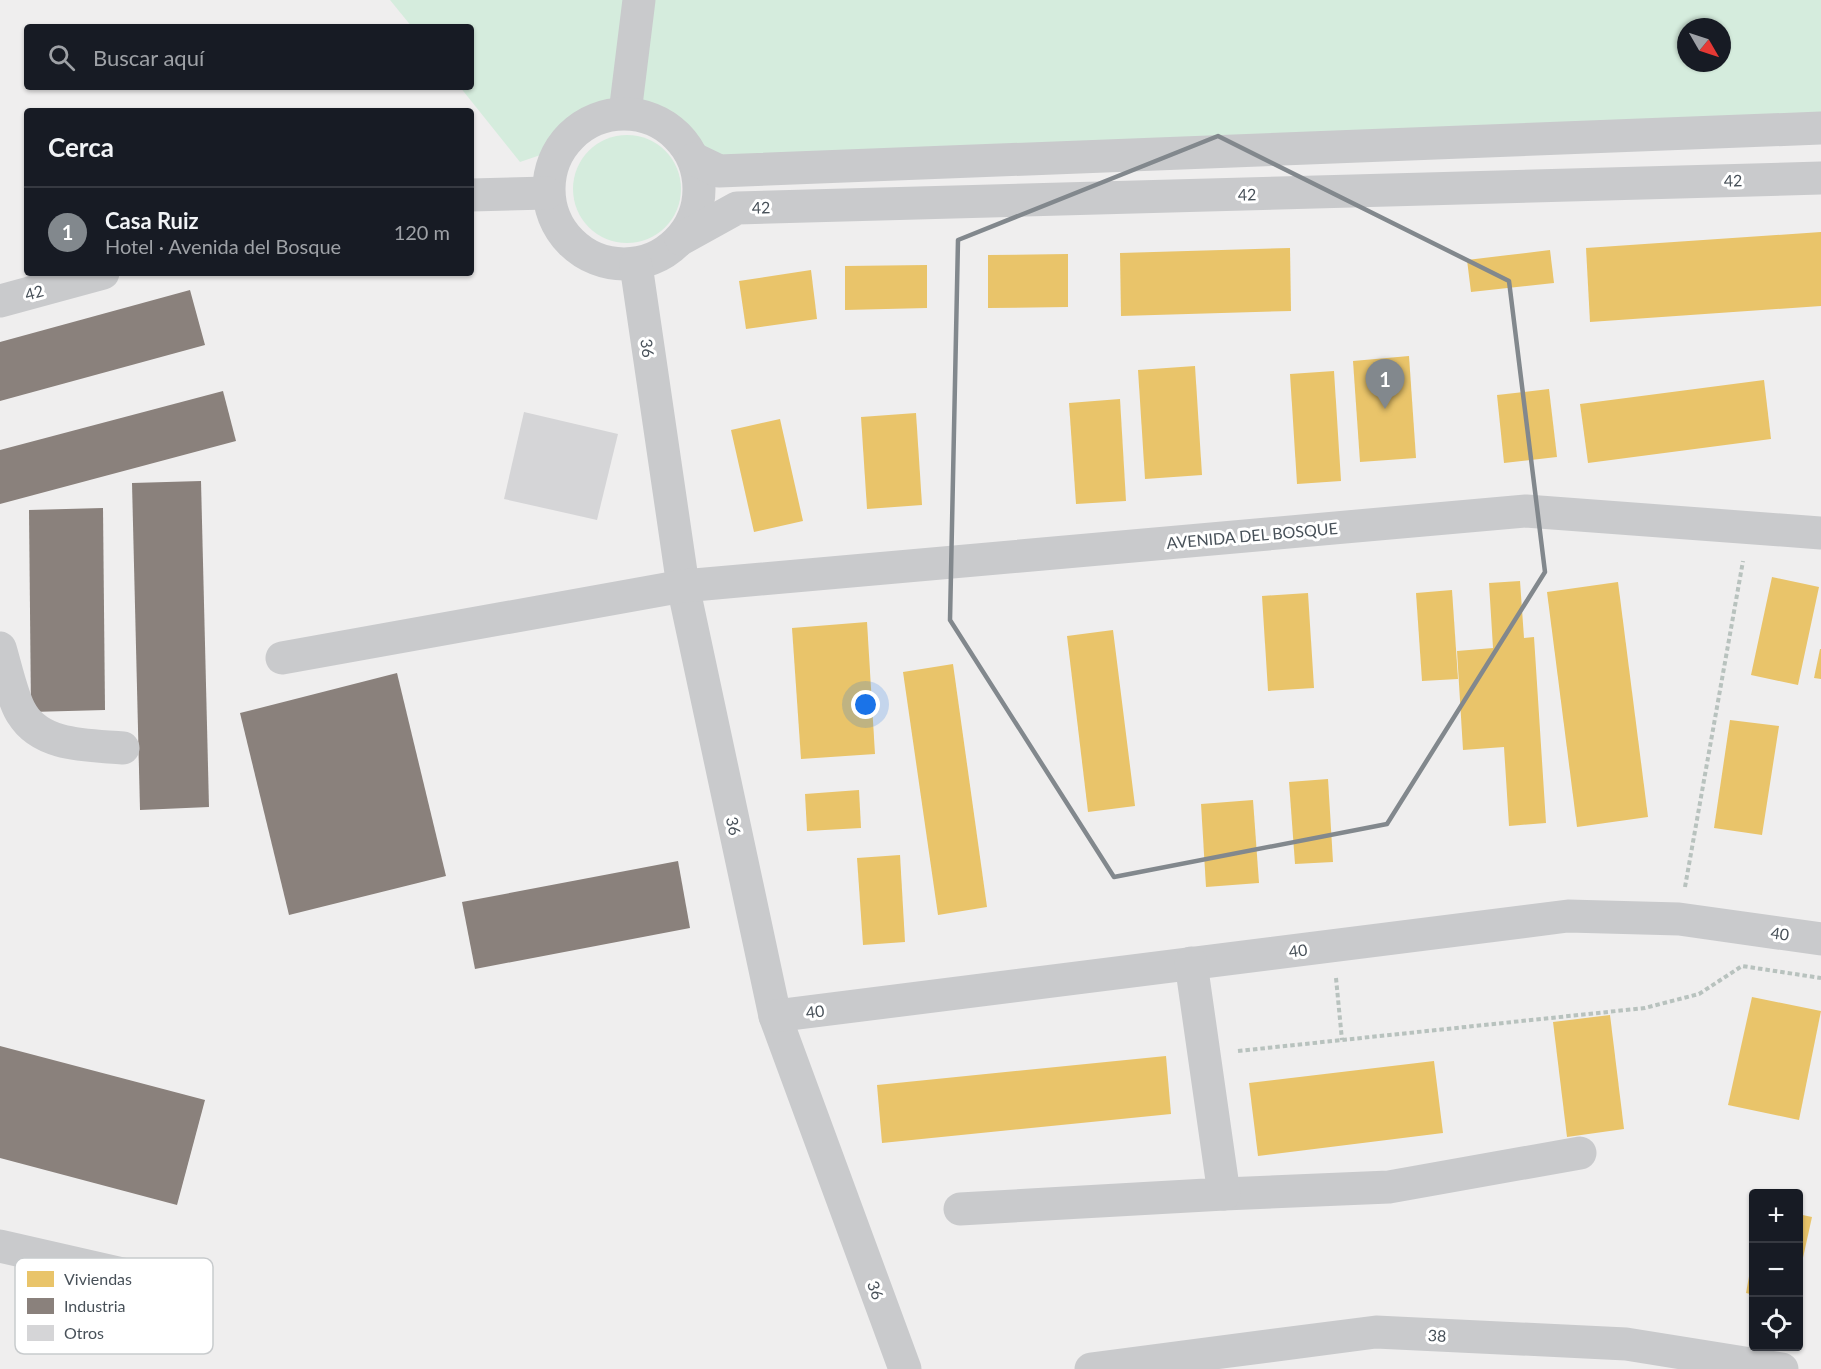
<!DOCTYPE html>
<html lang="es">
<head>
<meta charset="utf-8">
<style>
  body { margin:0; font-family:Lato,sans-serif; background:#20242c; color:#f1f3f6 }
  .controls { position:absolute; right:18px; bottom:18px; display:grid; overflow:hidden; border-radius:6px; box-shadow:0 2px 4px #0004 }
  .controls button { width:54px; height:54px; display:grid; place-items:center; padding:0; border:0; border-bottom:2px solid #363941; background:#171b24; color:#f1f3f6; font:30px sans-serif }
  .compass { position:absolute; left:1677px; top:18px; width:54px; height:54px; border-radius:50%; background:#171b24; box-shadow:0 2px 4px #0004; rotate:129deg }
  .you { position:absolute; left:866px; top:705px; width:21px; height:21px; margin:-15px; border:4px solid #fff; border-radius:50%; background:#1a73e8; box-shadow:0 0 0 9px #1a73e833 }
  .badge { display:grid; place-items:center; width:39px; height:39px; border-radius:50%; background:#82888d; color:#fff; font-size:20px; font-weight:700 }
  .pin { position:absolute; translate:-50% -50px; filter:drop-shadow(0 2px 3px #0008) }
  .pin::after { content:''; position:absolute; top:32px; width:21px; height:18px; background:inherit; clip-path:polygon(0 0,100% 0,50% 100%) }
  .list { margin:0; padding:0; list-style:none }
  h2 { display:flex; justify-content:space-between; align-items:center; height:78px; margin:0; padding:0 24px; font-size:26px }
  h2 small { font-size:20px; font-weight:400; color:#9ea1a6 }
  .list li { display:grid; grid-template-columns:39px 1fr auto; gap:18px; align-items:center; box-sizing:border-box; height:90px; padding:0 24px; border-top:2px solid #363941 }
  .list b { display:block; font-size:22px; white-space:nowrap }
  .list p { margin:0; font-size:20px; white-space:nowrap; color:#9ea1a6 }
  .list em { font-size:20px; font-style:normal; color:#9ea1a6 }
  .icon { flex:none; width:33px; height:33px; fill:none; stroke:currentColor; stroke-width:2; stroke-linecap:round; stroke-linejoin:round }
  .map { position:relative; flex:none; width:1821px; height:1369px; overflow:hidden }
  .search { position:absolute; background:#171b24; box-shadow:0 2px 4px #0004; left:24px; top:24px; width:450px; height:66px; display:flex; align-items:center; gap:15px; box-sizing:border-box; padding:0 21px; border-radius:6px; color:#9ea1a6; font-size:22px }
  .panel { position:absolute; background:#171b24; box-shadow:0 2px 4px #0004; left:24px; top:108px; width:450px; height:168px; border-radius:6px }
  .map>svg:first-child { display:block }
  .green { fill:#d5ecdd; fill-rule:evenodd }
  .homes { fill:#e9c46a }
  .industry { fill:#8a817c }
  .building { fill:#d5d5d7 }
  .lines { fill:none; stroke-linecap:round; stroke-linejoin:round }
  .path { stroke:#b8c2be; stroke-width:4; stroke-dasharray:4.5 3; stroke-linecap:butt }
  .minor { stroke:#c9cacc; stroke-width:33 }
  .marked { fill:none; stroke:#82888d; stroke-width:4.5; stroke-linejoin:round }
  .labels { text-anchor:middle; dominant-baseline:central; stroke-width:6; stroke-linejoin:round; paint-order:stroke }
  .street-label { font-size:16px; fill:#485159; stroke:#fff }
  .key { fill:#fff; stroke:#c8cbcd; stroke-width:1.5 }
  .key-label { font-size:16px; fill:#485159 }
</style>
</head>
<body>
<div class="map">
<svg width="1821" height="1369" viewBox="0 0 1821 1369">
  <rect width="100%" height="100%" fill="#efeeee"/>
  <!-- green -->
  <g class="green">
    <path d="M 390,0 L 1821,0 L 1821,118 L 715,165 L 695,154 L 682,135 L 655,115 L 627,109 L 600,113 L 579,124 L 558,149 L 520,162 L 460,87 L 471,87 L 471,27 L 412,27 ZM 1686,27 L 1722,27 L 1722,63 L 1686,63 Z"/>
    <circle cx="627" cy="189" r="54"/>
  </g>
  <!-- homes -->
  <g class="homes">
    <polygon points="1821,232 1821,306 1590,322 1586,248"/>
    <polygon points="1290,248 1291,311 1121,316 1120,253"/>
    <polygon points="1550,250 1554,283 1471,292 1467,260"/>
    <polygon points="1068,254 1068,307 988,308 988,255"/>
    <polygon points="927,265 927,308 845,310 845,266"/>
    <polygon points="811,270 817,319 746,329 739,281"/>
    <polygon points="1409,356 1416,458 1360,462 1353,361"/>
    <polygon points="1195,366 1202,475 1145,479 1138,370"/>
    <polygon points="1334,371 1341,481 1297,484 1290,374"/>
    <polygon points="1764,380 1771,439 1588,463 1580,404"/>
    <polygon points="1549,389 1557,457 1504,463 1497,395"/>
    <polygon points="1120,399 1126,501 1076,504 1069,403"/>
    <polygon points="916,413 922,505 867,509 861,417"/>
    <polygon points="780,419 803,521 754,532 731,430"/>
    <polygon points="1772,577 1819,587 1798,685 1751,675"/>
    <polygon points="1520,581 1524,638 1534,637 1546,823 1509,826 1504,747 1463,750 1457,651 1493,648 1489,583"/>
    <polygon points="1618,582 1648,817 1577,827 1547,592"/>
    <polygon points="1452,590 1458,679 1422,681 1416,593"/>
    <polygon points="1308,593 1314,688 1268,691 1262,596"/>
    <polygon points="867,622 875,754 801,759 792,628"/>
    <polygon points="1113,630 1135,806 1088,812 1067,636"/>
    <polygon points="1820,649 1821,649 1821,679 1814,678"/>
    <polygon points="953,664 987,907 938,915 903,672"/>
    <polygon points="1730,720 1779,726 1762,835 1714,828"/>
    <polygon points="1328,779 1333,862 1295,864 1289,782"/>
    <polygon points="859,790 861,828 807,831 805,794"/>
    <polygon points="1253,800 1259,883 1206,887 1201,804"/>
    <polygon points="900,855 905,942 863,945 857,858"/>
    <polygon points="1752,997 1821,1011 1799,1120 1728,1105"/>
    <polygon points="1610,1015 1624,1129 1567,1137 1553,1022"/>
    <polygon points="1166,1056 1171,1114 882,1143 877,1085"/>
    <polygon points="1434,1061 1443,1133 1258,1156 1249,1083"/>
    <polygon points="1798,1214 1812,1217 1799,1276 1798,1276"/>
    <polygon points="1752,1260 1754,1260 1754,1295 1746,1293"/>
  </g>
  <!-- industry -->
  <g class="industry">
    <polygon points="190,290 205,345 0,401 0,342"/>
    <polygon points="223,391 236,441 0,504 0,450"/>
    <polygon points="201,481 209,807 140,810 132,483"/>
    <polygon points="103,508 105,710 31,712 29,510"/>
    <polygon points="397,673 446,876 289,915 240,713"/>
    <polygon points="678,861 690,928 475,969 462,902"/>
    <polygon points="0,1046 205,1100 177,1205 0,1158"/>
  </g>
  <!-- building -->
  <polygon class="building" points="524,412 618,434 597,520 504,499"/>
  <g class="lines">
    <!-- path -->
    <g class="path">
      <polyline points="1685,887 1743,561"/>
      <polyline points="1336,978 1342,1040"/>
      <polyline points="1238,1051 1645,1008 1699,994 1742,966 1821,978"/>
    </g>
    <!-- minor -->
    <g class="minor">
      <polyline points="625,113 639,0"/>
      <circle cx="624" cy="189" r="75"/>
      <polyline points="694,159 719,171 1821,128"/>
      <polyline points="471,195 547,193"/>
      <polyline points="681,239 737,208 1821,178"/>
      <polyline points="636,265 683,586 775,1016 905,1369"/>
      <polyline points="0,301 103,273"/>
      <path d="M 0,648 C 5,664 13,701 22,714 C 42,747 89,745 123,748"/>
      <polyline points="282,658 683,586 1526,511 1821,533"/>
      <polyline points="775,1016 1568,916 1679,919 1821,939"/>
      <polyline points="1224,1194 1389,1187 1580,1153"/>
      <polyline points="960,1209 1224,1194 1191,963"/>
      <polyline points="0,1246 171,1285"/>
      <polyline points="1091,1369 1376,1332 1626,1344 1782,1369"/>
    </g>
  </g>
  <!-- marked area -->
  <path class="marked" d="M 1218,136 L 1509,281 L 1545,572 L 1387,824 L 1114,877 L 950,620 L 958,240 Z"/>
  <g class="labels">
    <!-- street labels -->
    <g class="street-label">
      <text transform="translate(1733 180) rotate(-2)">42</text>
      <text transform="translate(1247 194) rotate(-2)">42</text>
      <text transform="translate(761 207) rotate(-2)">42</text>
      <text transform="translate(34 292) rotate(-15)">42</text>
      <text transform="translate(648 348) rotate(82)">36</text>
      <text transform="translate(1252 535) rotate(-5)">AVENIDA DEL BOSQUE</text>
      <text transform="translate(734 826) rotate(78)">36</text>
      <text transform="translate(1780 933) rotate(8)">40</text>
      <text transform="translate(1298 950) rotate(-7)">40</text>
      <text transform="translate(815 1011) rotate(-7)">40</text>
      <text transform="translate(876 1290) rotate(70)">36</text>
      <text transform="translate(1437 1335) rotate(3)">38</text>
    </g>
  </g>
  <!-- legend -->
  <rect x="15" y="1258" width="198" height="96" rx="9" class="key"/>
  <rect x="27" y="1271" width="27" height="16" fill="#e9c46a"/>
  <rect x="27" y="1298" width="27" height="16" fill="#8a817c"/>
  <rect x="27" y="1325" width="27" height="16" fill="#d5d5d7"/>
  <g class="key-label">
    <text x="64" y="1285">Viviendas</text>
    <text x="64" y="1312">Industria</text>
    <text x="64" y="1339">Otros</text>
  </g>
</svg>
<div class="controls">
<button>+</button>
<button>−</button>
<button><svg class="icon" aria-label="locate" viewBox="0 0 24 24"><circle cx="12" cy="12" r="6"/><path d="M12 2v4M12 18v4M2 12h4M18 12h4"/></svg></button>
</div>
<svg class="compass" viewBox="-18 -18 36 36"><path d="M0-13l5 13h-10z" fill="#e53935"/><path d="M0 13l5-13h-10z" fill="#9ea1a6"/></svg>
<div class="you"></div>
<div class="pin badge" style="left:1385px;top:409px">1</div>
<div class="search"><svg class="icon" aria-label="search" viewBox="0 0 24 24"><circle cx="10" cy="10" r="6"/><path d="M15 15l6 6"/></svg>Buscar aquí</div>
<section class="panel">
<h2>Cerca<small></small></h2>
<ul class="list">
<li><span class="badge">1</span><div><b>Casa Ruiz</b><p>Hotel · Avenida del Bosque</p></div><em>120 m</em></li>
</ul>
</section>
</div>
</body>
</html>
